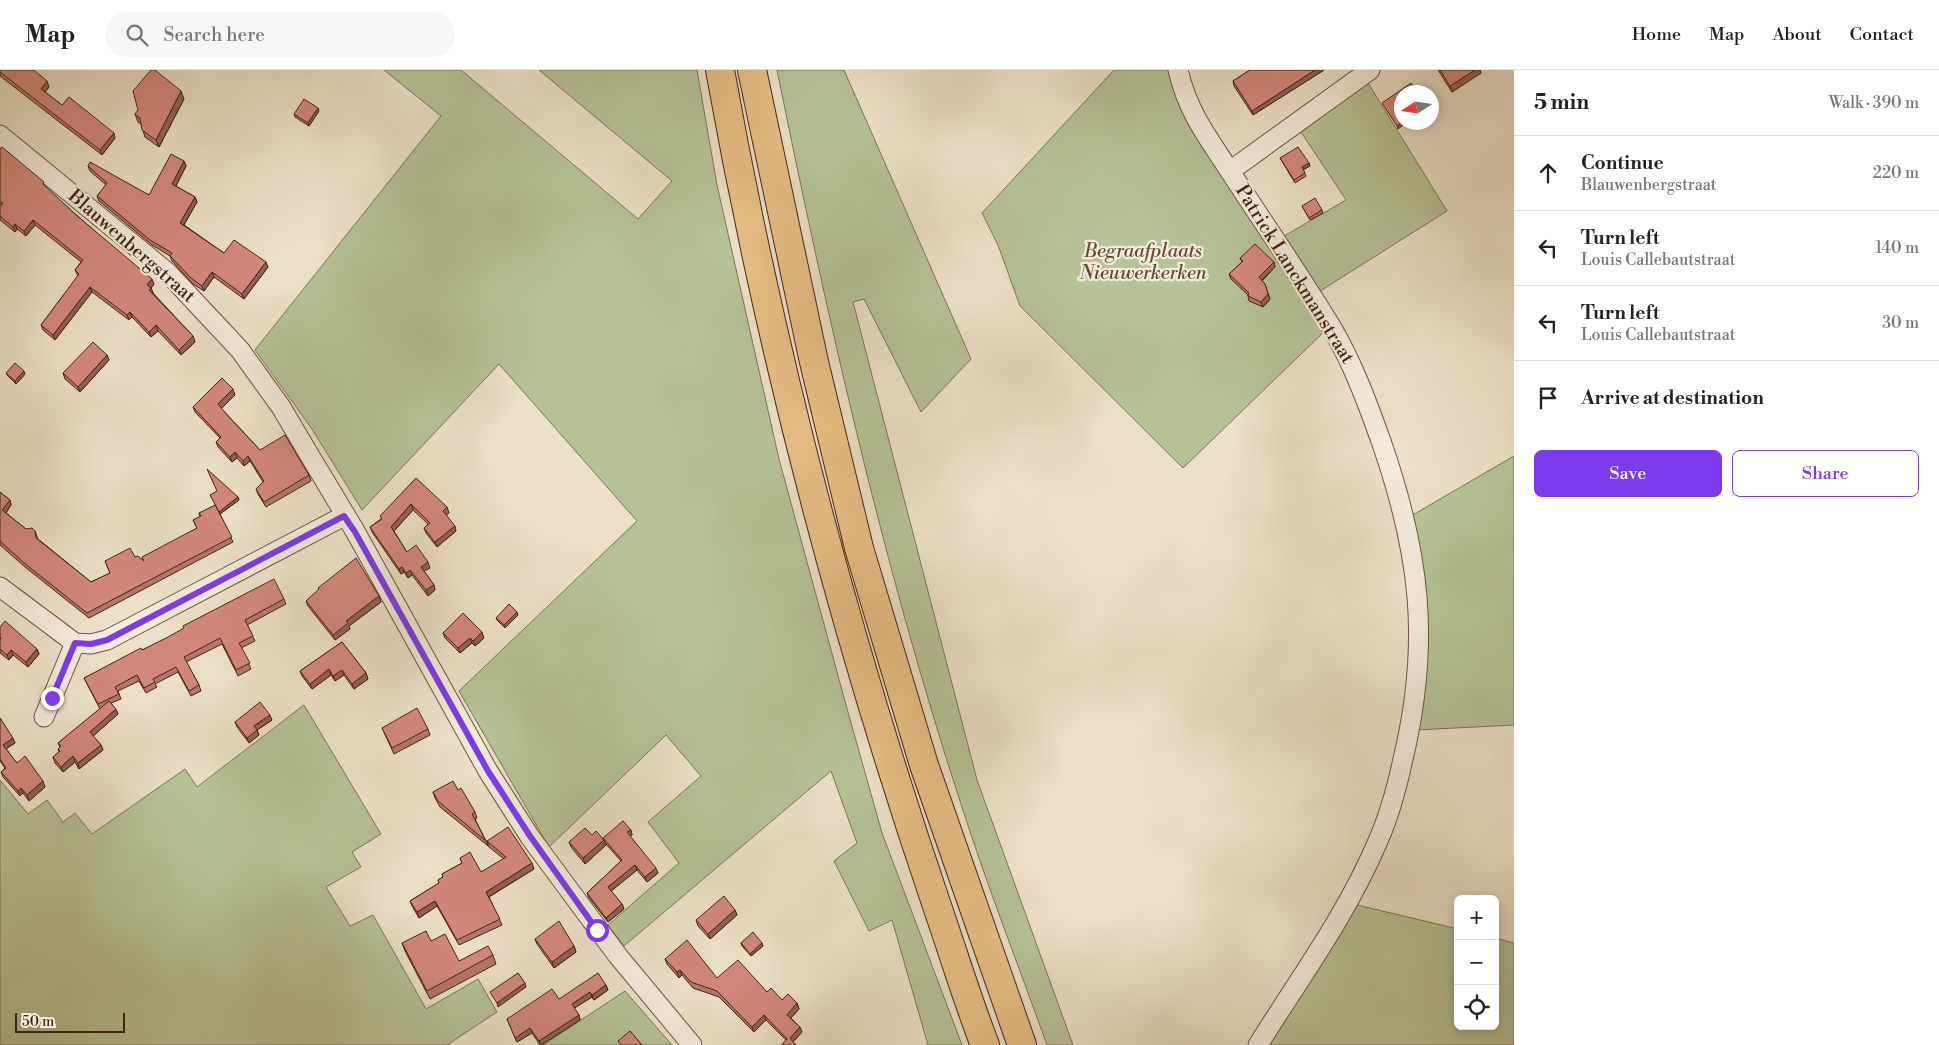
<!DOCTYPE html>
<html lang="en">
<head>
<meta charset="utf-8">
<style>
  body { margin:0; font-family:"Libre Bodoni",serif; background:#f6f6f6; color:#222 }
  .controls { position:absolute; right:15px; bottom:15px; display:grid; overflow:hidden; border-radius:8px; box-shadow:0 2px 8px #0003 }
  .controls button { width:45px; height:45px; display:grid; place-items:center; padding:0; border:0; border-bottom:1px solid #e0e0e0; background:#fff; color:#222; font:25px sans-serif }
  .compass { position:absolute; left:1394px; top:15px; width:45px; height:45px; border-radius:50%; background:#fff; box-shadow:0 2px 8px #0003; rotate:258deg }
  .scale { position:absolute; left:15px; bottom:12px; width:110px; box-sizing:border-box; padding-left:5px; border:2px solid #442512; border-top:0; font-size:14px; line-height:18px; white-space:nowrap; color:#442512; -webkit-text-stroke:4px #f3ecdb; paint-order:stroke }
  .stop { position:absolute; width:15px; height:15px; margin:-11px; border:4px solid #7c3aed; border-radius:50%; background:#fff }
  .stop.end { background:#7c3aed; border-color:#fff; box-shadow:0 1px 5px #0008 }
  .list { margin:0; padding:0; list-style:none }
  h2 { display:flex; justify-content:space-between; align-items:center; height:65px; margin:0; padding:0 20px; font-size:21px }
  h2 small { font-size:16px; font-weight:400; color:#767676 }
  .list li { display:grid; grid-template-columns:32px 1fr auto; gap:15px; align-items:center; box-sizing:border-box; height:75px; padding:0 20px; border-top:1px solid #e0e0e0 }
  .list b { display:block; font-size:19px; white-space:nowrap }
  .list p { margin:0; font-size:16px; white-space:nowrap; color:#767676 }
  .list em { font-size:16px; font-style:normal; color:#767676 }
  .actions { display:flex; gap:10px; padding:15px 20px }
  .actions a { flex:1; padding:11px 0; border:1px solid #7c3aed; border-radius:8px; text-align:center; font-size:18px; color:#7c3aed }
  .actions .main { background:#7c3aed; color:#fff }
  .icon { flex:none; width:28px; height:28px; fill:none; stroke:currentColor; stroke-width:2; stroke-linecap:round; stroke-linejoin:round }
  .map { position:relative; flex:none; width:1514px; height:975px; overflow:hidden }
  header { display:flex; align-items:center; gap:30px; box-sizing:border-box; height:70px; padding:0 25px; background:#fff; border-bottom:1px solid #e0e0e0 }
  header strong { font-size:24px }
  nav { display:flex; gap:28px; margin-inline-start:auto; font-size:18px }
  .search { width:350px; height:45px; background:#f6f6f6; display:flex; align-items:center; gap:12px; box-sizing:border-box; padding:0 18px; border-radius:28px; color:#767676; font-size:19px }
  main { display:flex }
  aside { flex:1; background:#fff }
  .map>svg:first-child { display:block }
  .green { fill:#b6c397; stroke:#7d7454 }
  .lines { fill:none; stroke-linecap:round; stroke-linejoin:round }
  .minor-casing { stroke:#6e5440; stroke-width:21 }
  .highway-casing { stroke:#442512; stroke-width:30 }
  .minor { stroke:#f3ecdb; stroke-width:19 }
  .highway { stroke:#e6c084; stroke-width:28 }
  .wall { fill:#b5756b; stroke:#442512 }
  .shaded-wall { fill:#945f57; stroke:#442512 }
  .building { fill:#d3887c; stroke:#442512 }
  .route { stroke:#7c3aed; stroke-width:6 }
  .labels { text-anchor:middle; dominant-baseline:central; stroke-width:4.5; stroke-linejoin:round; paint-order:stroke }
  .street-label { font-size:19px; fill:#442512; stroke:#f3ecdb }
  .park-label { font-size:19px; font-style:italic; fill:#604c33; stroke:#f3ecdb }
</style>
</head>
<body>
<header>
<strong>Map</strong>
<div class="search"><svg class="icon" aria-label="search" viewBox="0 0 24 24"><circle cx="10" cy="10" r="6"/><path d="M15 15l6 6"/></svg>Search here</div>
<nav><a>Home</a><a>Map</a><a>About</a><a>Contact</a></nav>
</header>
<main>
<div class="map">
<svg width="1514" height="975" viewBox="0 0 1514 975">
  <rect width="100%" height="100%" fill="#ece1c8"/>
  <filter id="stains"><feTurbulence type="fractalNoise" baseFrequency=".004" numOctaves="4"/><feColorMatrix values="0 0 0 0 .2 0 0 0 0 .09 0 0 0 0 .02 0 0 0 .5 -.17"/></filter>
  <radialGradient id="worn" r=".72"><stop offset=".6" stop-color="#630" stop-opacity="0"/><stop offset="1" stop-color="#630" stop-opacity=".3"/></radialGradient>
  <!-- green -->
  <g class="green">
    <polygon points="384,0 461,0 638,149 672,111 539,0 697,0 717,115 779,389 846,635 882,763 962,975 928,975 892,850 869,861 834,791 857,773 831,701 624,876 608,855 679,793 648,752 701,706 666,665 549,777 459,621 637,451 499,294 362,440 312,359 255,280 441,46"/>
    <path d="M 777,0 L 844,0 L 971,289 L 921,342 L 864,229 L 853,232 L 977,710 L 1073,975 L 1047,975 C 1018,894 986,813 960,731 C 882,492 827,246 777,0 Z"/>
    <polygon points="1114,0 1170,0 1328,258 1183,398 1020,236 998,175 982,143"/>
    <polygon points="1368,13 1447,141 1317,223 1279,169 1346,130 1299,59"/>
    <polygon points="1514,386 1514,655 1416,660 1411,446"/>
    <polygon points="304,635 381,764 352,782 361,797 326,817 350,856 373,845 426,939 478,909 497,942 447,975 0,975 0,710 28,744 47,730 63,752 75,743 92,764 185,699 197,717"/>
    <polygon points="1353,834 1458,859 1458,956 1495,956 1495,868 1514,873 1514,975 1264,975"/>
    <polygon points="625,921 672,975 543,975"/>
  </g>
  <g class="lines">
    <defs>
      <g id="minor">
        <path d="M 1178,0 C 1189,46 1210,70 1235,109 C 1267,158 1301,207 1332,258 C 1353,294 1367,332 1381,371 C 1420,483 1431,572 1403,689 C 1397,717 1390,744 1378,771 C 1346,846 1301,906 1258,975"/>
        <polyline points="0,65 167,202 240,280 281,337 307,381 355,461 488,701 530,767 618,886 692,975"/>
        <polyline points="1230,101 1370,0"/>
        <polyline points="0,517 75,573 91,574 107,570 344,446"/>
        <polyline points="44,647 75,573"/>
      </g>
      <g id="highway">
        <path d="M 720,0 C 771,284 844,563 937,836 C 953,882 967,929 985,975"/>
        <polyline points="752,0 814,292 859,478 924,695 1022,975"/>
      </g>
    </defs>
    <!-- minor casing -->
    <use href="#minor" class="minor-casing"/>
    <!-- highway casing -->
    <use href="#highway" class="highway-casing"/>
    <!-- minor -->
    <use href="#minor" class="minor"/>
    <!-- highway -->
    <use href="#highway" class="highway"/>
  </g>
  <!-- wall -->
  <g class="wall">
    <polygon points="0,0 49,17 45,22 62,35 115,68 102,85 0,6"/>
    <polygon points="1250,0 1324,0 1253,45 1234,16 1233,11"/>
    <polygon points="1438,0 1480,0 1481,3 1452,22"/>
    <polygon points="184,29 159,77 145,67 141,54 138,52 135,44"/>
    <polygon points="319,41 309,56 295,47 294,44"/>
    <polygon points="0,80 46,118 154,214 151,218 153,223 193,266 195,272 181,285 158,261 151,267 132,247 129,250 92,222 55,270 43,260 41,255 78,206 75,200 81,192 35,155 26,166 17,159 15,162 0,150 0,137 2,136 0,134"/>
    <polygon points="1280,88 1309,93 1310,96 1303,100 1306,106 1295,113"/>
    <polygon points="184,91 186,96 176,116 195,127 197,132 184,155 224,183 268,197 244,229 214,207 204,221 193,214 172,191 170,186 152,175 99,131 97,126 106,115 90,101 88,96 149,125"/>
    <polygon points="1302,136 1322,140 1323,143 1310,150"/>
    <polygon points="1240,188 1274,192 1275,197 1262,211 1265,214 1270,229 1263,237 1249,231 1248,226 1248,225 1231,209 1229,204 1242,192"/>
    <polygon points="107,285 109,290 80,322 65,309 63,303"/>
    <polygon points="6,303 25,304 16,314 7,305"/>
    <polygon points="235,325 221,338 260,380 309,405 311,411 266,437 258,424 256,419 263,412 250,391 244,396 237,388 232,392 218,377 216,372 220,368 195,342 193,337"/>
    <polygon points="416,408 449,443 446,445 456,461 437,477 426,463 424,458 428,454 413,440 394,461 407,482 430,498 424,501 434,515 435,520 428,526 412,505 408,508 404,502 401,504 372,462 370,457 381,449"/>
    <polygon points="0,422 10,430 11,435 6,443 26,459 35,461 38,469 91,512 110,503 105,491 135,487 143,490 197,458 193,450 200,447 199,443 238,427 239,430 220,444 233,472 89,548 25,497 0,475"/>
    <polygon points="318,518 379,526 381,532 349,556 350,559 335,570 308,536 306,531 319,520"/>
    <polygon points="284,529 286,534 247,555 255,571 241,578 251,599 238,606 222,574 186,592 199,615 201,621 191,626 178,602 155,614 157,617 146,623 139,611 118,621 121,629 111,633 118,644 93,666 101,675 103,680 79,699 75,692 63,702 55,693 53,687 59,682 58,679 60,677 58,673 100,639 84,608 142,580"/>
    <polygon points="518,545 505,558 497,550 496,548"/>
    <polygon points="0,557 37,579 39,584 28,597 13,585 9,590 0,583"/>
    <polygon points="443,563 484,568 475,576 472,573 460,583 445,568"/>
    <polygon points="342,572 366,603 368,609 354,619 344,605 335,611 331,605 312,619 302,606 300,601"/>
    <polygon points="0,648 15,673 6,679 17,693 45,717 29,731 23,723 20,726 3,707 1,702 5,698 0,691"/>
    <polygon points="272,650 257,660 259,665 249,673 237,657 235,652"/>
    <polygon points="382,658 428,659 430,665 394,684"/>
    <polygon points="458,720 475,742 477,748 475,749 486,771 488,776 440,737 435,728 433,722"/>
    <polygon points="631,760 632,765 630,766 658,803 647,812 637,800 611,821 622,834 624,839 608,852 589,828 587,823 621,791 606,774 606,775 585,794 571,777 569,772 592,765 604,769"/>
    <polygon points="487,771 534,799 489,827 502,855 459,875 437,836 419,848 412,836 410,831 439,813 438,810 443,807 442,804 462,793 460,788 481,802 504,789 489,777"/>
    <polygon points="735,840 737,845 710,869 698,856 696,850"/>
    <polygon points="535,869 574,876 576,882 554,898 537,874"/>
    <polygon points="431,871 459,891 493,885 496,894 430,929 405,881 402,873"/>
    <polygon points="741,873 762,873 763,876 751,886 742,876"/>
    <polygon points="665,889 717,908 767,922 782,930 797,933 799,939 791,948 800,957 802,962 793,972 786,970 766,950 754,962 719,927 693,918 682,905 679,908 667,894"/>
    <polygon points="606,915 608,920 594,930 592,927 574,938 579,945 580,950 541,975 540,975 532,963 517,972 507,949 559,929"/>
  </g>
  <!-- shaded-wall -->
  <g class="shaded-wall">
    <polygon points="1315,0 1324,0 1253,45 1252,41"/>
    <polygon points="1475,0 1480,0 1481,3 1452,22 1450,16"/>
    <polygon points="47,11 49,17 43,24 41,19"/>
    <polygon points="181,21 184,29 159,77 156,70"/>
    <polygon points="318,38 319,41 309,56 308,53"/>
    <polygon points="1402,52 1407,52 1398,59 1397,56"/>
    <polygon points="114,63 115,68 102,85 100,80"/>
    <polygon points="184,91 186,96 174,119 172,114"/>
    <polygon points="1309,93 1310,96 1302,100 1302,97"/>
    <polygon points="195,127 197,132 182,158 180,153"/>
    <polygon points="33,150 35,155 26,166 24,161"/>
    <polygon points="15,154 17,159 15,162 13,157"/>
    <polygon points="266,192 268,197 244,229 242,224"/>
    <polygon points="1274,192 1275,197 1260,212 1259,207"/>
    <polygon points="212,202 214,207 204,221 202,216"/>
    <polygon points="152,209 154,214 151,218 153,223 151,225 147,215"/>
    <polygon points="90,217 92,222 55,270 53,265"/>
    <polygon points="1268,224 1270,229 1263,237 1261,232"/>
    <polygon points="130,242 132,247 129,250 127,245"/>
    <polygon points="156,255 158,261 151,267 149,262"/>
    <polygon points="193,266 195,272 181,285 179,280"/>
    <polygon points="107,285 109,290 80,322 78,317"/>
    <polygon points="24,301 25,304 16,314 15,311"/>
    <polygon points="233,319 235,325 220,340 218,334"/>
    <polygon points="235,382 237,388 232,392 230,387"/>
    <polygon points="248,386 250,391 244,396 243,391"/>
    <polygon points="238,427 239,430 220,444 219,442"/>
    <polygon points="10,430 11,435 4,445 2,440"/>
    <polygon points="411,434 413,440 393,462 391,457"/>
    <polygon points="447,437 449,443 445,447 443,441"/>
    <polygon points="455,456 456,461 437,477 435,472"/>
    <polygon points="428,492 430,498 423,502 421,497"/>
    <polygon points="402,497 404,502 401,504 399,499"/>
    <polygon points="410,500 412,505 408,508 406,503"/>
    <polygon points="434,515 435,520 428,526 426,520"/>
    <polygon points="379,526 381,532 349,556 350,559 335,570 333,565 346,551"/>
    <polygon points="517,542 518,545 505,558 504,555"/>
    <polygon points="482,562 484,568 475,576 473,571"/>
    <polygon points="470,568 472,573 460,583 458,578"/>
    <polygon points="37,579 39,584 28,597 26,592"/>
    <polygon points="11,580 13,585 9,590 7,585"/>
    <polygon points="329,599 331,605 312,619 310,614"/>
    <polygon points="342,600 344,605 335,611 333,606"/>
    <polygon points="366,603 368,609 354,619 352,614"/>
    <polygon points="116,639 118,644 92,667 90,662"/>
    <polygon points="270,645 272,650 257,660 259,665 249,673 247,668 254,656"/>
    <polygon points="13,668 15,673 4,680 3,675"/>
    <polygon points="101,675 103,680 79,699 78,693"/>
    <polygon points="73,686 75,692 63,702 61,697"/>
    <polygon points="43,711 45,717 29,731 27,725"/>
    <polygon points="21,718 23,723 20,726 18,721"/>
    <polygon points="631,760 632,765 629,767 627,762"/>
    <polygon points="604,770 606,775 585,794 583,788"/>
    <polygon points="532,793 534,799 488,827 486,822"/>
    <polygon points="635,795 637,800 610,822 608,817"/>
    <polygon points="656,798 658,803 647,812 645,807"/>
    <polygon points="435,831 437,836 419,848 417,842"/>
    <polygon points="622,834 624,839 608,852 606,848"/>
    <polygon points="735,840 737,845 710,869 708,864"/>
    <polygon points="762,873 763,876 751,886 750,884"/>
    <polygon points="574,876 576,882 554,898 552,892"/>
    <polygon points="680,900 682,905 679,908 677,902"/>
    <polygon points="525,913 526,917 498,937 497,933"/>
    <polygon points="606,915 608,920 594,930 592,925"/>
    <polygon points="590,922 592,927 573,939 572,934"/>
    <polygon points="797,933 799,939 789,950 787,945"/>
    <polygon points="579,945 580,950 541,975 540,975 539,971"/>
    <polygon points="764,945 766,950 754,962 752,957"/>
    <polygon points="800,957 802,962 792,973 790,968"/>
    <polygon points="530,958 532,963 517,972 515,968"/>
  </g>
  <!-- building -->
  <g class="building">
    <polygon points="0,0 34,0 47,11 41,19 62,35 69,27 114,63 100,80 0,2"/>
    <polygon points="151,0 155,0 181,21 156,70 142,60 140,48 135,44 138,40 133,21"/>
    <polygon points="1250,0 1315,0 1252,41 1233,11"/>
    <polygon points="1440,0 1475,0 1450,16"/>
    <polygon points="1411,13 1417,22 1402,22 1402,52 1397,56 1382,33"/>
    <polygon points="304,29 318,38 308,53 294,44"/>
    <polygon points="2,77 44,112 43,114 75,144 152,209 147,215 151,218 149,220 193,266 179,280 156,255 149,262 130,242 127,245 90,217 53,265 41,255 79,204 75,200 83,190 33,150 24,161 15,154 13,157 0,146 0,137 3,133 0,131 0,80"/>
    <polygon points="1298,77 1309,93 1302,97 1305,103 1294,110 1280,88"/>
    <polygon points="171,84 184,91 172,114 195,127 180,153 224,183 234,170 266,192 242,224 212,202 202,216 191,208 170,186 172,183 150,170 97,126 107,113 88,96 90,92 149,125"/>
    <polygon points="1315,128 1322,140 1309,148 1302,136"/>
    <polygon points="1255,174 1274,192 1259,207 1265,214 1268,224 1261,232 1248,226 1249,223 1229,204 1243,191 1240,188"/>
    <polygon points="93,272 107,285 78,317 63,303"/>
    <polygon points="15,293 24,301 15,311 6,303"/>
    <polygon points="222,308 233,319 218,334 228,346 260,380 285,365 309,405 264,432 256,419 264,411 248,386 243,391 235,382 230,387 216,372 221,367 193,337"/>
    <polygon points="207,399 238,427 219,442 210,425 217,421"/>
    <polygon points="416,408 447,437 443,441 455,456 435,472 424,458 430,453 411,434 391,457 407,482 416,475 428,492 421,497 434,515 426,520 410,500 406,503 402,497 399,499 370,457 382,449 380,446"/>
    <polygon points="0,422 10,430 2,440 26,459 32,458 35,461 36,468 91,512 110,503 105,491 130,478 135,487 138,486 144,491 142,487 197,458 193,450 201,446 199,443 215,435 232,467 87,543 23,492 0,471"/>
    <polygon points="356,488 379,526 346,551 348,553 333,565 306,531 319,519 318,518"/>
    <polygon points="274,509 284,529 245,550 253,566 239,573 250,593 236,600 220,568 184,587 199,615 189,621 176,597 153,609 155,612 144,618 137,605 115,617 119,624 98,634 84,608 141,578 142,580 168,567 184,558 183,556"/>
    <polygon points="509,534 517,542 504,555 496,548"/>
    <polygon points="463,543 482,562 473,571 470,568 458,578 443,563"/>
    <polygon points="5,551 37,579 26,592 11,580 7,585 0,579 0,570 1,568 0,567 0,557"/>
    <polygon points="342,572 366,603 352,614 342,600 333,606 329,599 310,614 300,601"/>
    <polygon points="109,631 116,639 90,662 101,675 78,693 73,686 61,697 53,687 60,681 58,679 61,676 58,673"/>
    <polygon points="260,632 270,645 254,656 257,660 247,668 235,652"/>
    <polygon points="417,638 428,659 392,678 382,658"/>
    <polygon points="0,648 13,668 3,675 17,693 25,686 43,711 27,725 21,718 18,721 1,702 6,698 0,689"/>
    <polygon points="453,711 458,720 461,718 475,742 472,744 486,771 438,731 433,722"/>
    <polygon points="623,751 631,760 627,762 656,798 645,807 635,795 608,817 622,834 606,848 587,823 622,790 603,768"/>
    <polygon points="508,757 532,793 486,822 500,849 457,870 435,831 417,842 410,831 439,813 438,810 443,807 442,804 462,793 460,788 470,782 481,802 506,787 487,771"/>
    <polygon points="585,758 592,765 596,761 604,770 583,788 569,772"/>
    <polygon points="724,826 735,840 708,864 696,850"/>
    <polygon points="559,851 574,876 552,892 535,869"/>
    <polygon points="426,861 431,871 445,864 459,891 488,876 493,885 427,921 402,873"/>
    <polygon points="753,862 762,873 750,884 741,873"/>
    <polygon points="687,870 717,908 738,890 767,922 771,918 782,930 788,924 797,933 787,945 800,957 790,968 796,975 781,975 787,969 764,945 752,957 717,921 691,912 680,900 677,902 665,889"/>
    <polygon points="518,903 525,913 497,933 490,922"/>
    <polygon points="598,903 606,915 592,925 590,922 572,934 579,945 539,971 530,958 515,968 507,949 552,919 559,929"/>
    <polygon points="630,961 642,975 621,975 618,971"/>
  </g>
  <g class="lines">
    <!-- route -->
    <polyline class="route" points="52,628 75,573 91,574 107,570 344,446 355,462 488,701 530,766 597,860"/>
  </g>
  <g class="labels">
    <!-- street labels -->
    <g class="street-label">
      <text transform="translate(132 176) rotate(41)">Blauwenbergstraat</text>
      <text transform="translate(1295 204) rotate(58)">Patrick Lanckmanstraat</text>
    </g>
    <!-- park labels -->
    <g class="park-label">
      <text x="1143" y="181">Begraafplaats<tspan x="1143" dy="22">Nieuwerkerken</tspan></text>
    </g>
  </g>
  <rect width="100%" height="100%" filter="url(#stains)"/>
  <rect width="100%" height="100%" fill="url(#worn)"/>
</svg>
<div class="controls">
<button>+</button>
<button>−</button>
<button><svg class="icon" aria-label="locate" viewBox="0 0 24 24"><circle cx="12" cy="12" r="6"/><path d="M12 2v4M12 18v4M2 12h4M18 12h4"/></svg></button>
</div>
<svg class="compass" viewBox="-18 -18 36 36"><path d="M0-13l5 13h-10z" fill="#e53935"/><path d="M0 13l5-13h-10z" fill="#767676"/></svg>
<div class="scale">50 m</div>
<div class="stop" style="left:597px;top:860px"></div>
<div class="stop end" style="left:52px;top:628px"></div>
</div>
<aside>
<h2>5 min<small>Walk · 390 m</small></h2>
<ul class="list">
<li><svg class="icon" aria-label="ahead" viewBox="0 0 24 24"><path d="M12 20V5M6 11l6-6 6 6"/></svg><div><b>Continue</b><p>Blauwenbergstraat</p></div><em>220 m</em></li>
<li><svg class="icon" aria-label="left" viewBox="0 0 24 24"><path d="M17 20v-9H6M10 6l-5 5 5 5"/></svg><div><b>Turn left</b><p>Louis Callebautstraat</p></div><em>140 m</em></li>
<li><svg class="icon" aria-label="left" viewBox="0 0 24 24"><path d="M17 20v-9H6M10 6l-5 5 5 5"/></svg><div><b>Turn left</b><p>Louis Callebautstraat</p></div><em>30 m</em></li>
<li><svg class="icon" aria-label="arrive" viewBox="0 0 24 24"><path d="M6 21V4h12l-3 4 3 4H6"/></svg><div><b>Arrive at destination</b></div></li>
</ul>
<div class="actions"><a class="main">Save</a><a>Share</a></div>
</aside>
</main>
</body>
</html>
